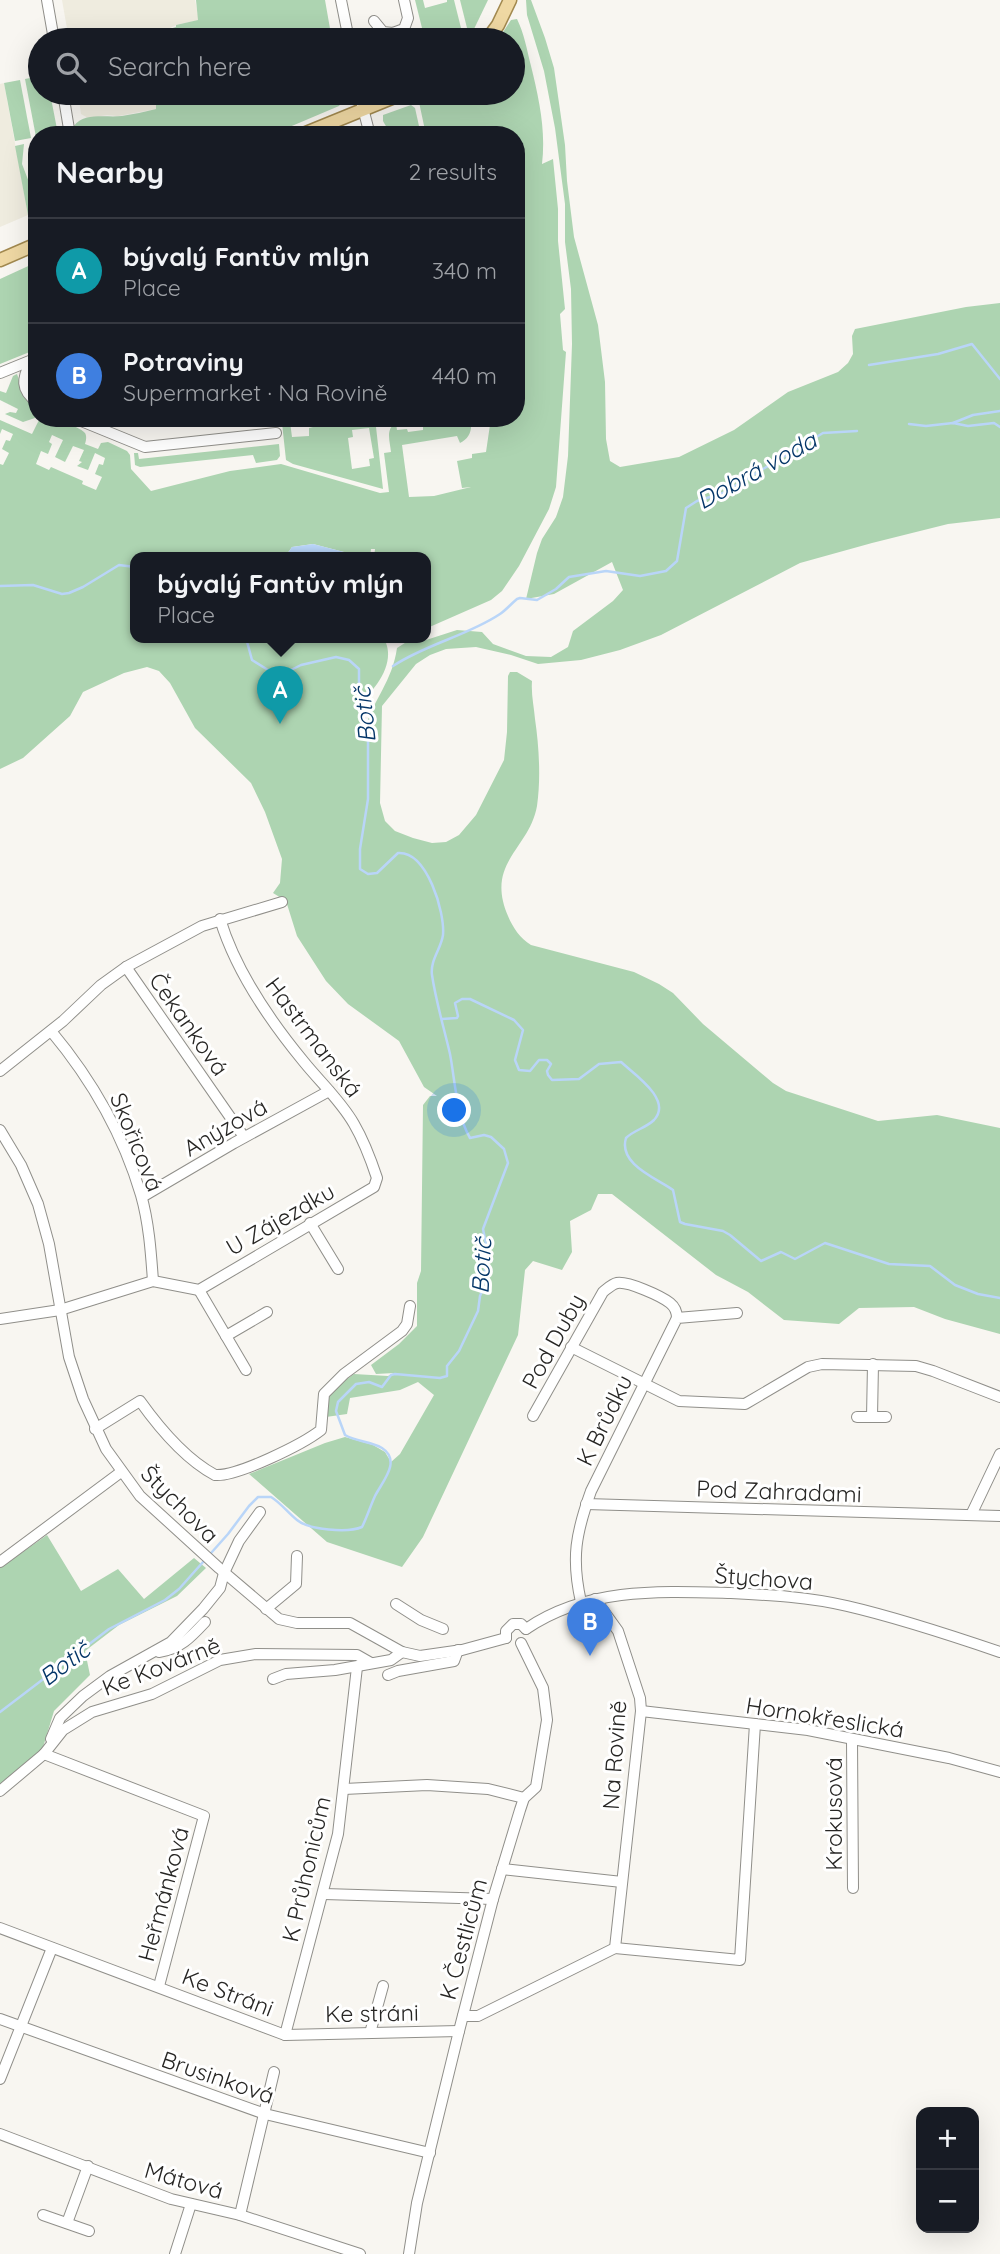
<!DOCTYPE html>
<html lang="en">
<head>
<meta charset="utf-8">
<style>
  body { margin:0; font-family:Quicksand,sans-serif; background:#242831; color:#f1f3f6 }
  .controls { position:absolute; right:21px; bottom:21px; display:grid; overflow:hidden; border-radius:14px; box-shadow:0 7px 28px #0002 }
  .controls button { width:63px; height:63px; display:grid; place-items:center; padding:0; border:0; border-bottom:2px solid #363941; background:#171b24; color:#f1f3f6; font:35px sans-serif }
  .you { position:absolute; left:455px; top:1111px; width:24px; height:24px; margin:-18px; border:5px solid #fff; border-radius:50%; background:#1a73e8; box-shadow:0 0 0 10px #1a73e833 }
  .badge { display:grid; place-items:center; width:46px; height:46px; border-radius:50%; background:#217c51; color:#fff; font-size:23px; font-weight:700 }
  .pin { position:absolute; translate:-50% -58px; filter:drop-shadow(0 2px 4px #0008) }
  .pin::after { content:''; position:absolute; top:37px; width:24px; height:21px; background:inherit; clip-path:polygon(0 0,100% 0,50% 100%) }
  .popup { position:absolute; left:130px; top:552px; width:301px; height:91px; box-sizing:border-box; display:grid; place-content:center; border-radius:14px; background:#171b24; filter:drop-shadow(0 2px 5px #0005); font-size:23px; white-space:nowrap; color:#9ea1a6 }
  .popup b { font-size:26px; color:#f1f3f6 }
  .popup::after { content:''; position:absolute; left:50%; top:100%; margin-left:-14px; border:14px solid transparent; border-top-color:#171b24 }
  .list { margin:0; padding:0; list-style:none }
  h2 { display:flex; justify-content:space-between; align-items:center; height:91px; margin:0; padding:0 28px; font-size:30px }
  h2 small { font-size:23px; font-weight:400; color:#9ea1a6 }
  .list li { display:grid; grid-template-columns:46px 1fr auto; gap:21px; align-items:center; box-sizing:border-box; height:105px; padding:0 28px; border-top:2px solid #363941 }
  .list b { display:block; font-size:26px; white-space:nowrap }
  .list p { margin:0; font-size:23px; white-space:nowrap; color:#9ea1a6 }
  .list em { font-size:23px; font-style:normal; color:#9ea1a6 }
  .icon { flex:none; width:38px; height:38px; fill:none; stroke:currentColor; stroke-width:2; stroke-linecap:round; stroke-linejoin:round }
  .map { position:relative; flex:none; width:1000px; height:2254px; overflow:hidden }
  .search { position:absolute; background:#171b24; box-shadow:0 7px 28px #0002; left:28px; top:28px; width:497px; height:77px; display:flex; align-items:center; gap:18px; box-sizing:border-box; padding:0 24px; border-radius:38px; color:#9ea1a6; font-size:26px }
  .panel { position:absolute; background:#171b24; box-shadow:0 7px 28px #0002; left:28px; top:126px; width:497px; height:301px; border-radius:28px }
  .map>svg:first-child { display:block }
  .built { fill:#efecdf }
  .green { fill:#add4b1; fill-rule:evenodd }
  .water { fill:#b9d5f8 }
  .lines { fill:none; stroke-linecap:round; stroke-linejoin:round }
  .stream { stroke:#b9d5f8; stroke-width:2.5 }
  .minor-casing { stroke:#908f8a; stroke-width:12 }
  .major-casing { stroke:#a2894f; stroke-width:15 }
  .minor { stroke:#fff; stroke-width:10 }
  .major { stroke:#efd8a3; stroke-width:12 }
  .labels { text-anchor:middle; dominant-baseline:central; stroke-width:6; stroke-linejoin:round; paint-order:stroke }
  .street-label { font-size:23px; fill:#272624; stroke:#fff }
  .water-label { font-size:24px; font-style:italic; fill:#043668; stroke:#fff }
</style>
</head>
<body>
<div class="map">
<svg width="1000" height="2254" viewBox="0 0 1000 2254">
  <rect width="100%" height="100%" fill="#f8f6f1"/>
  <!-- built -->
  <g class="built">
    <polygon points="62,0 195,0 199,20 176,25 166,30 162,40 69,40"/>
    <polygon points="4,83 28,215 0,227 0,84"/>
    <polygon points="78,93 165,93 166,96 165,102 156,109 118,116 107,115 88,118 81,114"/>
  </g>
  <!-- green -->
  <g class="green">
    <polygon points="196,0 325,0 332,40 162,40 166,30 176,27 176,25 198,20"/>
    <polygon points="415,0 423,0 425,8 447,2 447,0 454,0 464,40 425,40"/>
    <polygon points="460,0 488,0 474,29 470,33 468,32"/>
    <path d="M 526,0 L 531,0 L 545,38 L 554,68 L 565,145 L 567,181 L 574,237 L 598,325 L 605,382 L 606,439 L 610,461 L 620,467 L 679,457 L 734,430 L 788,392 L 838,372 L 848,363 L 853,354 L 852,336 L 855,329 L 966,307 L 1000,303 L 1000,518 L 948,524 L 872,543 L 800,563 L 661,635 L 620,650 L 581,660 L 538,664 L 511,655 L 476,647 L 446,649 L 430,655 L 416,664 L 382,706 L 380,803 L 385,821 L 395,831 L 413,838 L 432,843 L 446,842 L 459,835 L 476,815 L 504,760 L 507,732 L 508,676 L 510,672 L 517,672 L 532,681 C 531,695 534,706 535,719 C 539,746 541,779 537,806 C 529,850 485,862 508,916 C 513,928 520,938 531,945 L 634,972 L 659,984 L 673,993 L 703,1024 L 773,1083 L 786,1091 L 878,1121 L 937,1115 L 1000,1128 L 1000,1334 L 945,1319 L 914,1307 L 859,1308 L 839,1324 L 784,1320 L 748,1292 L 716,1275 L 612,1194 L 598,1194 L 591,1210 L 570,1221 L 572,1252 L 562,1270 L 533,1261 L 525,1270 L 518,1335 L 423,1537 L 402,1567 L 327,1542 L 249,1474 L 325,1443 L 345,1437 L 373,1445 L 385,1452 L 391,1462 L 400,1454 L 434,1395 L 418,1382 L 400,1390 L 350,1398 L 347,1414 L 326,1417 L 327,1403 L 332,1390 L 354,1374 L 388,1376 L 394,1373 L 376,1374 L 371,1365 L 399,1344 L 417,1326 L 417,1283 L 421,1271 L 423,1105 L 430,1096 L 437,1096 L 424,1087 L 399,1041 L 348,1004 L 326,981 L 297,936 L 286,901 L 273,893 L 280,883 L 282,859 L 265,812 L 251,783 L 195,728 L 170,683 L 159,671 L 147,667 L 124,673 L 83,692 L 70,716 L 23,758 L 0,769 L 0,464 L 3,465 L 9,453 L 2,449 L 6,440 L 10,441 L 13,434 L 2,429 L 0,434 L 0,420 L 32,434 L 40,418 C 50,418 78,425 85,433 C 87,436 86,441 85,444 L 98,449 L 101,443 L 108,442 L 127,451 L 130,455 L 131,469 L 151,491 L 230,471 L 281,464 L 380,493 L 389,492 L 384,453 L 391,452 C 390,441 385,429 396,423 L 397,430 L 407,429 L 408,432 L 423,430 L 423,427 L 466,421 L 466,418 L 470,418 C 473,429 470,438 460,443 L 457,436 L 402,445 L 409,497 L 434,496 L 471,487 L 462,488 L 457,461 L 472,458 L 472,454 L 486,452 L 491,418 L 516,418 L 516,135 L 426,135 L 419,102 L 441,93 L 513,93 L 513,40 L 498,40 L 511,20 L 517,19 C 524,33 527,50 531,66 C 539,99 546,130 542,164 L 553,159 L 558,209 L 558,241 L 565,309 L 560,314 L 563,350 L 566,352 L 556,487 L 549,509 L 519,566 L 502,591 L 491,600 L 425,629 L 425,558 L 374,558 L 375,549 L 371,549 L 370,558 L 346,558 L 344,552 L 313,544 L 292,547 L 284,558 L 135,558 L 135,638 L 375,638 L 386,643 C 395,666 373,693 356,706 L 365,729 C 374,698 392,682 397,648 L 408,641 L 423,641 L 457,630 L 482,632 L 493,644 L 526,656 L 551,657 L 568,647 L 573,631 L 613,601 L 623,590 L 612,562 L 554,594 L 526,599 L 537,553 L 542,539 L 556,517 L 563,497 L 568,456 L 572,344 L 571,289 L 565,242 L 565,204 L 555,128 L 544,71 L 527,15 ZM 52,435 L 63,440 L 55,457 L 65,462 L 73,446 L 84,450 L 79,461 L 82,462 L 77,466 L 88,470 L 95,453 L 105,458 L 103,465 L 99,464 L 95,474 L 102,477 L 96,490 L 82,484 L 83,481 L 51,467 L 49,470 L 36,464 L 41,451 L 48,454 L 52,444 L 49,442 Z"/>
    <polygon points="40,76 40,93 50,93 57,129 65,128 65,135 37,135 36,137 25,79"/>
    <polygon points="20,80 31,138 15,141 4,83"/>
    <path d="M 165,93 L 342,93 L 343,101 L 339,106 L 280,131 L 273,132 L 264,126 L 262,127 L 261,135 L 90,135 L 81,134 L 74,126 C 84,112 107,118 122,116 C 133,114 145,112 156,109 L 156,105 L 165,102 Z"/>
    <polygon points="411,105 415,108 421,135 391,135 383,121 383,115"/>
    <polygon points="24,144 22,164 37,203 37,220 28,215 15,146"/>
    <polygon points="37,262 37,349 0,364 0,279"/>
    <path d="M 17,374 C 23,391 20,396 37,407 L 35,418 L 23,422 L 5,414 L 10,412 L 16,413 L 18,409 L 0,400 L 0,391 L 6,393 L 13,376 Z"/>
    <path d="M 314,418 L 375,418 L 383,489 L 293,464 L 286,460 L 282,423 L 290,422 L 292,437 L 309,436 L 309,428 L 313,427 ZM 369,428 L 374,458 L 369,459 L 370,466 L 352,469 L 348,438 L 353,437 L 352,430 Z"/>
    <polygon points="279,444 280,456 277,460 256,463 253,455 140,467 135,465 134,453 138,453 139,459"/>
    <polygon points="47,1535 81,1591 118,1569 144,1599 194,1558 206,1568 177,1596 119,1625 85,1651 90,1675 54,1711 41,1754 0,1785 0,1568"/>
  </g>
  <!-- water -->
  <polygon class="water" points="313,544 344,552 346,558 284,558 292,547"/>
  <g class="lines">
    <!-- stream -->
    <g class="stream">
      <polyline points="869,365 938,354 972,344 1000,379"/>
      <polyline points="953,423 973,415 1000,411"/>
      <polyline points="909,424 926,426 953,423 968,426 994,423 1000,427"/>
      <polyline points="0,586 33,585 62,594 69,593 83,587 119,565 135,567"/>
      <path d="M 393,666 C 426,644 467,636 500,614 C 506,610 511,604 517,599 L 520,598 L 537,600 L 556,589 L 569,577 L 606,571 L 640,576 L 666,571 L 677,561 L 686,508 L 697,501 L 723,493 L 823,433 L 857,431"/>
      <path d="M 442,1019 L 457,1018 L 458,1016 L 455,1003 L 462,999 L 470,999 L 514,1020 L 523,1030 L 515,1060 L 519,1070 L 530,1071 L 539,1060 L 547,1060 L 551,1064 L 547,1071 L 548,1075 L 552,1080 L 579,1079 L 599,1064 L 621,1062 C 634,1074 673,1100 654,1120 C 646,1128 634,1130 626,1138 C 618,1164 656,1178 673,1190 L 680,1222 L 685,1224 L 723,1231 L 730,1235 L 761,1261 L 781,1252 L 795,1259 L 825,1243 L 889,1264 L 930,1266 L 955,1285 L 978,1294 L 1000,1298"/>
      <path d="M 0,1712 L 109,1629 L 165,1600 L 179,1589 L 228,1534 L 249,1506 L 258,1497 L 271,1497 C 281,1503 288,1513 297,1520 C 309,1530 348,1533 362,1527 C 367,1517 370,1507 375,1496 C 382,1482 402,1461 382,1448 C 370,1441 357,1442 345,1435 L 336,1411 L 338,1402 L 356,1384 L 369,1382 L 382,1387 L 391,1375 L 395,1374 L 440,1378 L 447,1376 L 447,1366 L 459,1351 L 478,1311 L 480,1296 L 483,1289 L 487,1249 L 483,1229 L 508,1163 L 504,1149 L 491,1137 L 484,1135 L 470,1138 C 456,1114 455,1080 450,1054 C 444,1028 436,1002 432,975 C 430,960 441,949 443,935 C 445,912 427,851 398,853 L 377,873 L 368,874 L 360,869 L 360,849 L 368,799 L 368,742 L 367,730 L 359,698 L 359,669 L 349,660 L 336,657 L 301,665 L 287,672 L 268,670 L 252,660 L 246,638"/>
    </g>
    <defs>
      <g id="minor">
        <polyline points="47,0 54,40"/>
        <polyline points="341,0 349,40"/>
        <polyline points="374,21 383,32 393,33 404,29 408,18 404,0"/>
        <polyline points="63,93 70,135"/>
        <polyline points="359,93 370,135"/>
        <path d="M 31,361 C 22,378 20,390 37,402"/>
        <polyline points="0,373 32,360"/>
        <polyline points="74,418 145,447 276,433"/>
        <polyline points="126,967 244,1137"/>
        <path d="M 51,1031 C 92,1080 123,1134 141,1195 C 149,1223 151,1253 153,1281"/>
        <polyline points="0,1071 63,1021 101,985 126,967 202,926 282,902"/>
        <polyline points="0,1130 21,1165 38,1204 49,1244 69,1357 83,1399 106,1449 140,1496 219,1568 279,1619 297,1623 350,1623 402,1652 420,1656 462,1650 506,1638"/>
        <polyline points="142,1197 234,1143 329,1091"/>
        <polyline points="310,1223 338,1269"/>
        <polyline points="199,1290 246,1370"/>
        <path d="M 0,1319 L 60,1310 L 153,1281 L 199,1290 L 374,1187 L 377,1178 C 371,1160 364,1141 354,1124 C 341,1101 321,1083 304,1062 C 271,1022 235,969 220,919"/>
        <polyline points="226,1336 267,1312"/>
        <polyline points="571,1347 679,1401 745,1404 808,1367 822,1364 916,1366 933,1371 1000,1397"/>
        <path d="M 533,1416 L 603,1292 C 607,1289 612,1284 617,1283 C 628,1281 661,1296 670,1303 C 675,1307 677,1312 677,1318"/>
        <polyline points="857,1417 886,1417"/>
        <polyline points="872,1417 873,1364"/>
        <path d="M 95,1429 L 140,1401 C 160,1429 185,1459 215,1475 C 237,1477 303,1444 321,1430 L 324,1394 L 344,1374 L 402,1331 L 407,1324 L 410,1306"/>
        <polyline points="586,1504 1000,1516"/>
        <polyline points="971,1515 1000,1454"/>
        <polyline points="0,1562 121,1472"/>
        <path d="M 581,1602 C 571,1558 576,1533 591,1491 L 677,1318 L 737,1313"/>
        <polyline points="396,1604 421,1620 443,1629"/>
        <polyline points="266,1609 296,1584 297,1556"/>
        <path d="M 526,1629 C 587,1587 661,1591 731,1593 C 770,1595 809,1597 847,1606 C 899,1618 950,1635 1000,1652"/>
        <polyline points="506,1638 506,1631 513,1624 521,1624 526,1629"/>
        <path d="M 159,1652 C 180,1649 191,1637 205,1622"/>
        <polyline points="388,1675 398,1671 454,1661 458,1650"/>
        <polyline points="273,1679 286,1674 335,1670 391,1660 402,1652"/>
        <polyline points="641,1711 808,1730 949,1758 1000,1772"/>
        <polyline points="51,1739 60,1718 83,1696 110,1676 171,1642 203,1609 220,1588 224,1573 239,1541 260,1512"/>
        <polyline points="852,1740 853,1888"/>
        <polyline points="44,1754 204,1816 159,1986"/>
        <polyline points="344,1789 427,1785 488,1789 524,1798"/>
        <polyline points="0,1791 44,1754 63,1730 92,1712 152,1694 220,1660 256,1654 357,1655 371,1663"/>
        <polyline points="502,1869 622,1882"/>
        <polyline points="324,1894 493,1899"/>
        <polyline points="0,1928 285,2035 459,2031"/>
        <polyline points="615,1948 740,1960 755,1724"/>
        <polyline points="463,2016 478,2016 615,1948 641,1711 640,1698 618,1631 595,1599"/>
        <polyline points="0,2019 265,2114 430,2153"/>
        <polyline points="370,2033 383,1986"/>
        <polyline points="285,2035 338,1834 357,1667"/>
        <polyline points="0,2079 52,1948"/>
        <polyline points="0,2134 171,2199 240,2215 360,2254"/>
        <polyline points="43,2215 89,2231"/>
        <polyline points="240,2215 274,2072"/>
        <polyline points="67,2223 88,2166"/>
        <polyline points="175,2254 191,2204"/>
        <polyline points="409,2254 417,2203 459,2031 493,1899 520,1810 524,1798 536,1787 547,1720 543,1688 521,1643"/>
      </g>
      <g id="major">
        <polyline points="487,40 498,25 510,0"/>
        <polyline points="301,135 404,93"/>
        <polyline points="0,260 37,244"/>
      </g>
    </defs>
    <!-- minor casing -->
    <use href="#minor" class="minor-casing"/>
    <!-- major casing -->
    <use href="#major" class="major-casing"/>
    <!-- minor -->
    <use href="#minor" class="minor"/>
    <!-- major -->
    <use href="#major" class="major"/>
  </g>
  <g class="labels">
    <!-- street labels -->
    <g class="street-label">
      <text transform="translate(189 1024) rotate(55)">Čekanková</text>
      <text transform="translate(314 1037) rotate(53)">Hastrmanská</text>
      <text transform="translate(225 1127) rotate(-30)">Anýzová</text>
      <text transform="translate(137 1142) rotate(68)">Skořicová</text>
      <text transform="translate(280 1219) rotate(-30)">U Zájezdku</text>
      <text transform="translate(553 1341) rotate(-61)">Pod Duby</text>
      <text transform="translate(604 1420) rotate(-64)">K Brůdku</text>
      <text transform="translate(779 1491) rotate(2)">Pod Zahradami</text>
      <text transform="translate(180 1504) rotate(45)">Štychova</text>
      <text transform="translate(764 1578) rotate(4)">Štychova</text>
      <text transform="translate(161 1666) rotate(-21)">Ke Kovárně</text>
      <text transform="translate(825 1717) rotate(9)">Hornokřeslická</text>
      <text transform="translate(614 1755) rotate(-86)">Na Rovině</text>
      <text transform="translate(833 1814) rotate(-90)">Krokusová</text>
      <text transform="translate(306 1869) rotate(-77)">K Průhonicům</text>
      <text transform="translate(163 1894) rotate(-75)">Heřmánková</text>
      <text transform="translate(463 1939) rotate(-75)">K Čestlicům</text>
      <text transform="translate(228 1992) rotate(21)">Ke Stráni</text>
      <text transform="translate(372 2013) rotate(-1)">Ke stráni</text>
      <text transform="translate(218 2077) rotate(19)">Brusinková</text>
      <text transform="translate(184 2180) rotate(16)">Mátová</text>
    </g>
    <!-- water labels -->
    <g class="water-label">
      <text transform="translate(756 470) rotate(-29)">Dobrá voda</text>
      <text transform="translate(364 715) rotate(-96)">Botič</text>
      <text transform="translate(481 1266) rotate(-87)">Botič</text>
      <text transform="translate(64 1663) rotate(-37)">Botič</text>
    </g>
  </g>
</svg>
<div class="controls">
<button>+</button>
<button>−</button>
</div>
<div class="you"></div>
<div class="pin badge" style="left:280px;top:724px;background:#0f9aa8">A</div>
<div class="popup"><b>bývalý Fantův mlýn</b>Place</div>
<div class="pin badge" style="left:590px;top:1656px;background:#3f7fe0">B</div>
<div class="search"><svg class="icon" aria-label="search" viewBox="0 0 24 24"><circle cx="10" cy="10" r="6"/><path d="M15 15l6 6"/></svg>Search here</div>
<section class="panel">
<h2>Nearby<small>2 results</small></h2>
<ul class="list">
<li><span class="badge" style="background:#0f9aa8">A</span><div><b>bývalý Fantův mlýn</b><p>Place</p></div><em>340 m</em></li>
<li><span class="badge" style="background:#3f7fe0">B</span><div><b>Potraviny</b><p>Supermarket · Na Rovině</p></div><em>440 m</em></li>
</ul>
</section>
</div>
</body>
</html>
